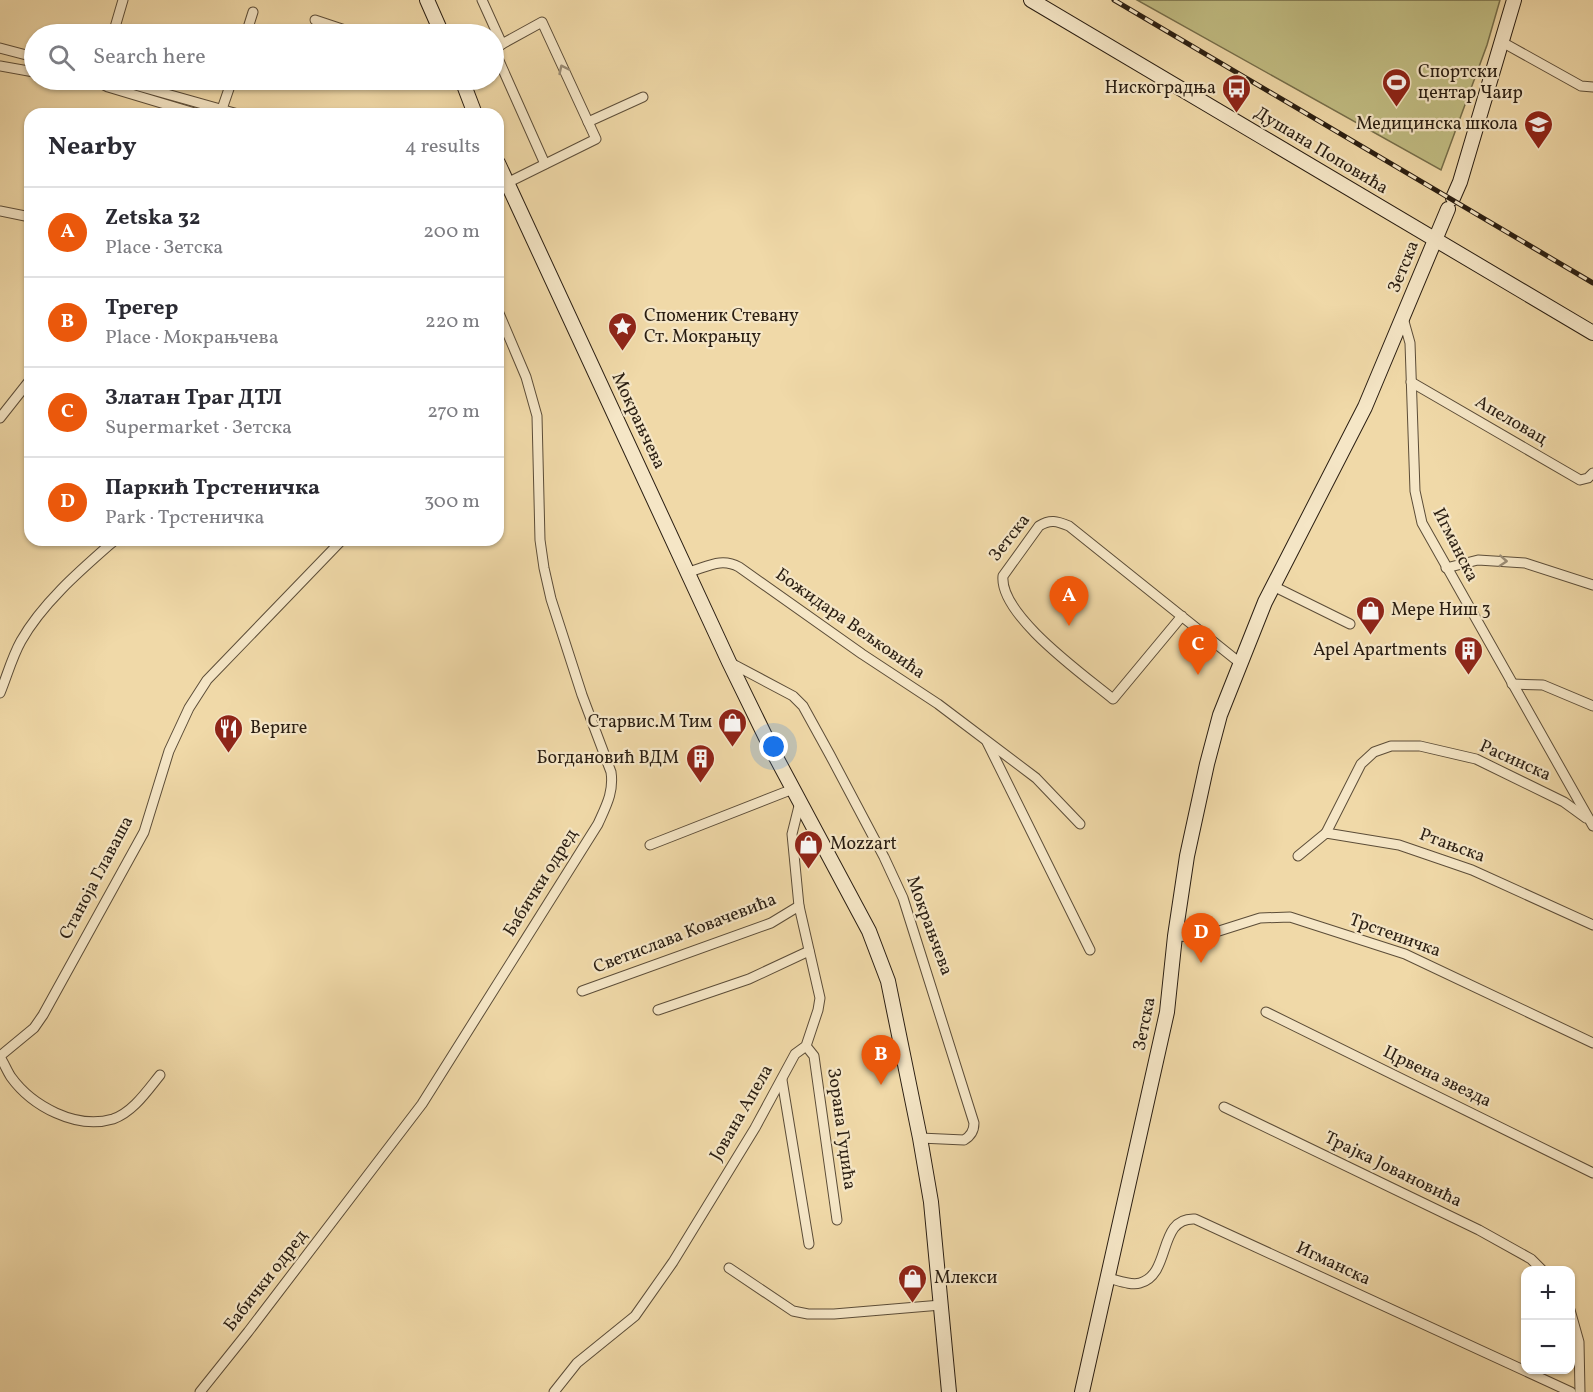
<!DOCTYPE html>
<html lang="en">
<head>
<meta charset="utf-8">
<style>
  body { margin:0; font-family:Vollkorn,serif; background:#f7f7f7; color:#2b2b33 }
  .controls { position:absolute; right:18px; bottom:18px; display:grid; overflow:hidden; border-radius:12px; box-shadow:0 2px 4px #0004 }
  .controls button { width:54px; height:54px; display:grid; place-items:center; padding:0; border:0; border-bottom:2px solid #e1e1e2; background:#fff; color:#2b2b33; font:30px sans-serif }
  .you { position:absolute; left:774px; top:747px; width:21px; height:21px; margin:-15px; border:4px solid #fff; border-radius:50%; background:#1a73e8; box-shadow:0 0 0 9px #1a73e833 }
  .badge { display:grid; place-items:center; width:39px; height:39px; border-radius:50%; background:#ea580c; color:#fff; font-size:20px; font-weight:700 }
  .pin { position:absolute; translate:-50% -50px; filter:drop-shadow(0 2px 3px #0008) }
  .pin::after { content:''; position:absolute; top:32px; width:21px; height:18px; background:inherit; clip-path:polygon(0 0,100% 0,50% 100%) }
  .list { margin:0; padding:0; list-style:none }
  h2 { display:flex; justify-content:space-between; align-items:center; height:78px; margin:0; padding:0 24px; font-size:26px }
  h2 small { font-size:20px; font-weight:400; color:#7c7c81 }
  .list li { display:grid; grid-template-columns:39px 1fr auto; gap:18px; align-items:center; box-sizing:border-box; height:90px; padding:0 24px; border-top:2px solid #e1e1e2 }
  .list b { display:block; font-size:22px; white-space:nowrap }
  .list p { margin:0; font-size:20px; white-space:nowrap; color:#7c7c81 }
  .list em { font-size:20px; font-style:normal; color:#7c7c81 }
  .icon { flex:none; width:33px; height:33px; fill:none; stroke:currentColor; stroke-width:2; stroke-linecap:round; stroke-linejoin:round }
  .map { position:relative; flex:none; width:1593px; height:1392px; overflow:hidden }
  .search { position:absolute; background:#fff; box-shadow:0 2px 4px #0004; left:24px; top:24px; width:480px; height:66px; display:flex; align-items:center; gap:15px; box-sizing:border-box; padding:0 21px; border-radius:33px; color:#7c7c81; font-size:22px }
  .panel { position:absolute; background:#fff; box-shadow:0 2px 4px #0004; left:24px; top:108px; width:480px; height:438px; border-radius:18px }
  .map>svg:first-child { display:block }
  .green { fill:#c1bd83; stroke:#766e4a; stroke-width:1.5 }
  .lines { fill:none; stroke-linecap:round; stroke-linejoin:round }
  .street-casing { stroke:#5c4d38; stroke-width:11 }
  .secondary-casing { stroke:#2a1e12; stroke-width:16 }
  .street { stroke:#f5e6c6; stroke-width:9 }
  .secondary { stroke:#f5e6c6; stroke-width:14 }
  .rail-casing { stroke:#2a1e12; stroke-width:5 }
  .rail { stroke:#f5e6c6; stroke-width:3; stroke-dasharray:9; stroke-linecap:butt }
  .oneway { stroke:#9a8c75 }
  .labels { text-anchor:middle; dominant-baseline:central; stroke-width:4.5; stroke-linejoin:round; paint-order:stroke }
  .poi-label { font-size:18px; fill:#2a1e12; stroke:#f5e6c6; text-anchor:start }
  .street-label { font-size:18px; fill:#2a1e12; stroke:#f5e6c6 }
</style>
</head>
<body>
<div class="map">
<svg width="1593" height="1392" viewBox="0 0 1593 1392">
  <rect width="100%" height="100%" fill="#f0d9a8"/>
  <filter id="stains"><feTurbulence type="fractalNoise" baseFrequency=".00333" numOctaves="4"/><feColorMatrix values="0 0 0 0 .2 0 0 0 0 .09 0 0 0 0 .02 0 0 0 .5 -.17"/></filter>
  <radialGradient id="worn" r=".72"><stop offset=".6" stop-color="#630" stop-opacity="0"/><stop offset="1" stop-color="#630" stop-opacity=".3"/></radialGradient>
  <!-- green -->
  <polygon class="green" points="1137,0 1500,0 1487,45 1441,170"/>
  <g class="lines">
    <defs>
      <g id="street">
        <polyline points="482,0 502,44 542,22 596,139 507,183"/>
        <polyline points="315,20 357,34"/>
        <polyline points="113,34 123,0"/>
        <polyline points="246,34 253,12"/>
        <polyline points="1502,42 1581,86 1593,87"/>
        <polyline points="502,44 496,49 496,54 545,164"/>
        <polyline points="0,48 34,57"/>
        <polyline points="0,66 34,72"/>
        <polyline points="101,80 104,85 108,87 198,114"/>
        <polyline points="117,80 238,114"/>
        <polyline points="222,109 232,80"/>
        <polyline points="588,122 643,97"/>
        <polyline points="0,211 30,217"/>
        <polyline points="1403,318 1410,343 1415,491 1422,523 1593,826"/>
        <polyline points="1411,382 1580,480 1588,478 1593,473"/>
        <polyline points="0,418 30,380"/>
        <polyline points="1446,568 1478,560 1525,563 1593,585"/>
        <path d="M 689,572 C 707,567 721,557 739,567 L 862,654 L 938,704 L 1036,778 L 1080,824"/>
        <polyline points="1273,586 1350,624"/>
        <path d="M 1182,616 L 1113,699 C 1084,675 999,615 1003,576 L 1039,526 C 1050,519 1057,521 1069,526 L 1240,663"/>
        <path d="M 729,662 L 793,696 L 803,706 L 830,755 L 884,857 L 903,898 L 974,1123 C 974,1131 971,1136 964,1140 L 920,1138"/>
        <polyline points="1512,684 1543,685 1593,706"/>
        <path d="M 0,693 C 7,676 12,657 21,641 C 43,602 82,569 115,540"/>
        <polyline points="987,742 1090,950"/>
        <polyline points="1326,833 1361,764 1374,752 1391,746 1420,746 1476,759 1564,802 1586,818"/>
        <polyline points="650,845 793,789"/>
        <polyline points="1298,856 1326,833 1399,845 1472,870 1593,925"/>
        <polyline points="1175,936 1200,937 1260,918 1290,917 1405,954 1593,1043"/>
        <polyline points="582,991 771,923 799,906"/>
        <polyline points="658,1010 749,979 809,951"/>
        <polyline points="1266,1012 1593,1173"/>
        <polyline points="806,1046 814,1056 837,1220"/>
        <polyline points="0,1056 34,1028 43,1015 144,832 169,751 189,708 207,680 342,540"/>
        <path d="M 0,1057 C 4,1063 7,1071 11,1077 C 32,1106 76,1130 113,1119 C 133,1112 147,1091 160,1075"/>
        <polyline points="782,1080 809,1244"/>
        <polyline points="1224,1107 1479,1230 1531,1259 1542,1270"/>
        <polyline points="729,1268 793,1311 808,1314 834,1314 941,1305"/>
        <path d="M 1108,1278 C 1117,1280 1131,1286 1140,1283 C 1172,1274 1157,1217 1195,1219 L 1571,1392"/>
        <polyline points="1570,1310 1579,1342 1580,1392"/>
        <path d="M 200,1392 L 248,1332 L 422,1104 L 598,824 C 606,806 614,792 611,772 L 582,695 L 551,599 L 544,568 L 540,540 L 537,416 L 526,377 L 498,311"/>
        <polyline points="554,1392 577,1363 635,1316 673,1262 755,1128 795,1054 806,1046 818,1010 820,998 799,906 792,834 800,802"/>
      </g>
      <g id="secondary">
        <polyline points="427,0 442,34"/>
        <polyline points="1031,0 1593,333"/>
        <polyline points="462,80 475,114"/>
        <polyline points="498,163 729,662 770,746 869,931 888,981 920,1138 931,1202 949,1392"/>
        <polyline points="1453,198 1460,182 1514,0"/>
        <polyline points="1082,1392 1167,1012 1175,936 1187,856 1207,764 1220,715 1265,602 1365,407 1448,209"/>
      </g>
    </defs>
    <!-- street casing -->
    <use href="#street" class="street-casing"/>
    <!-- secondary casing -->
    <use href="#secondary" class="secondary-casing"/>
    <!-- street -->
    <use href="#street" class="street"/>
    <!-- secondary -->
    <use href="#secondary" class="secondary"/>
    <defs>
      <polyline id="rail" points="1114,0 1593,283"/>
    </defs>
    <!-- rail casing -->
    <use href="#rail" class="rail-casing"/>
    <!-- rail -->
    <use href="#rail" class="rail"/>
  </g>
  <!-- one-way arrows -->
  <defs><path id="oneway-chevron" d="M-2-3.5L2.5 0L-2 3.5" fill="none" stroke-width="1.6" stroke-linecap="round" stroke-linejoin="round" transform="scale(1.5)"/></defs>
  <g class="oneway">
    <use href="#oneway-chevron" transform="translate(563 69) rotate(-115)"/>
    <use href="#oneway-chevron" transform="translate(1503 561) rotate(4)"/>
  </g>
  <!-- icons -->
  <defs>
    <symbol id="stadium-pin" viewBox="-11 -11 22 30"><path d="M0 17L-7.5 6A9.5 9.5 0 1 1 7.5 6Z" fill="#8f2418" stroke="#f5e6c6"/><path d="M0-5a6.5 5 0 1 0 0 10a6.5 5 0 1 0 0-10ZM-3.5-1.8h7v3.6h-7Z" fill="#fff"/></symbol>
    <symbol id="bus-pin" viewBox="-11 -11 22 30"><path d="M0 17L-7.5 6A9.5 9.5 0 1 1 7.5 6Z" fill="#8f2418" stroke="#f5e6c6"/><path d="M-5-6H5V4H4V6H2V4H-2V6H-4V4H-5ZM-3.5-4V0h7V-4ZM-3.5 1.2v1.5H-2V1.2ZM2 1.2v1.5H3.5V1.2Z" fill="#fff"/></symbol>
    <symbol id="school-pin" viewBox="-11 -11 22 30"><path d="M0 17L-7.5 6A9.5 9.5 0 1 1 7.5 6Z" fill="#8f2418" stroke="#f5e6c6"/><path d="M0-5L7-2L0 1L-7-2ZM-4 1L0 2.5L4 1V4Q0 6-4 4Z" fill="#fff"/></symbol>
    <symbol id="sight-pin" viewBox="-11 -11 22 30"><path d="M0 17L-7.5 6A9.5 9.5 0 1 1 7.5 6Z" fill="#8f2418" stroke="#f5e6c6"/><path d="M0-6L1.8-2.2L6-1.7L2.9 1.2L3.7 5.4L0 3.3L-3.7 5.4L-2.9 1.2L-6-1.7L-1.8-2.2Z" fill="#fff"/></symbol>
    <symbol id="shop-pin" viewBox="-11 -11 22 30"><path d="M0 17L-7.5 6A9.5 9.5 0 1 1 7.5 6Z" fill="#8f2418" stroke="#f5e6c6"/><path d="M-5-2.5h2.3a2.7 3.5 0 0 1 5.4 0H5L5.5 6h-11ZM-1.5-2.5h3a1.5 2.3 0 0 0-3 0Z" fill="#fff"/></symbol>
    <symbol id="building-pin" viewBox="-11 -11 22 30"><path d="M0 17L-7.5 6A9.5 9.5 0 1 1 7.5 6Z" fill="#8f2418" stroke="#f5e6c6"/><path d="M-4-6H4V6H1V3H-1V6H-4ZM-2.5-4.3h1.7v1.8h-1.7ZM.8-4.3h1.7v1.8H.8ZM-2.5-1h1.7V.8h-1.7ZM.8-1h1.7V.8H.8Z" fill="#fff"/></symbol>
    <symbol id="restaurant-pin" viewBox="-11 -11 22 30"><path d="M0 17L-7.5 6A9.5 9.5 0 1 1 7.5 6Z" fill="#8f2418" stroke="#f5e6c6"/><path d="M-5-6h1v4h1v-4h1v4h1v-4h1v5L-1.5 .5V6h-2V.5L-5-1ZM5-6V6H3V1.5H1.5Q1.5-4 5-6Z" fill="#fff"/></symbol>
  </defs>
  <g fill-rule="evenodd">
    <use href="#stadium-pin" x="1380" y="66" width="33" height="45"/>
    <use href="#bus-pin" x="1220" y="72" width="33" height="45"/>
    <use href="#school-pin" x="1522" y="108" width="33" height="45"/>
    <use href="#sight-pin" x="606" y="310" width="33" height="45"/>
    <use href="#shop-pin" x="1354" y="594" width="33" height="45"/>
    <use href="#building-pin" x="1452" y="634" width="33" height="45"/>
    <use href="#shop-pin" x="716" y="706" width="33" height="45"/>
    <use href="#restaurant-pin" x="212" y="712" width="33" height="45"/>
    <use href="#building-pin" x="684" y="742" width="33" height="45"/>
    <use href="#shop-pin" x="792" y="828" width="33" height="45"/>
    <use href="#shop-pin" x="896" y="1262" width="33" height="45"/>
  </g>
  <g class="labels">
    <!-- poi labels -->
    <g class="poi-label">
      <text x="1418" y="72">Спортски<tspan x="1418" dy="21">центар Чаир</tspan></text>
      <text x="1216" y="88" text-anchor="end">Нискоградња</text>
      <text x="1518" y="124" text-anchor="end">Медицинска школа</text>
      <text x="644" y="316">Споменик Стевану<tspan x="644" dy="21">Ст. Мокрањцу</tspan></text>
      <text x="1391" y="610">Мере Ниш 3</text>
      <text x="1447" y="650" text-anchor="end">Apel Apartments</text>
      <text x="712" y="722" text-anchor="end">Старвис.М Тим</text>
      <text x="250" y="728">Вериге</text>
      <text x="679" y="758" text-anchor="end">Богдановић ВДМ</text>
      <text x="830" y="844">Mozzart</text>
      <text x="934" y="1278">Млекси</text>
    </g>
    <!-- street labels -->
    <g class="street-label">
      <text transform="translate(1321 151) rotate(31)">Душана Поповића</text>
      <text transform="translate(1404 267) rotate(-68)">Зетска</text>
      <text transform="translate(638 421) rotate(65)">Мокрањчева</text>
      <text transform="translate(1511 421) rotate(30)">Апеловац</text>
      <text transform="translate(1010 538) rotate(-52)">Зетска</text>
      <text transform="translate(1455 545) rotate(63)">Игманска</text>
      <text transform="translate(850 624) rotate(35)">Божидара Вељковића</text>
      <text transform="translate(1515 761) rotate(24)">Расинска</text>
      <text transform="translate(1452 846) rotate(20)">Ртањска</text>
      <text transform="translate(97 878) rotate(-62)">Станоја Главаша</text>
      <text transform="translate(541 883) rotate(-58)">Бабички одред</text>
      <text transform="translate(929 926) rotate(70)">Мокрањчева</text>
      <text transform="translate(685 934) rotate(-21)">Светислава Ковачевића</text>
      <text transform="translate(1395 936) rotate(20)">Трстеничка</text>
      <text transform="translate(1145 1024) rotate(-79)">Зетска</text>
      <text transform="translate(1437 1077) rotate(26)">Црвена звезда</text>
      <text transform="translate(742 1113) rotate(-60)">Јована Апела</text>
      <text transform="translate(841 1129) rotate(82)">Зорана Гуџића</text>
      <text transform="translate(1393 1170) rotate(26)">Трајка Јовановића</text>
      <text transform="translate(1333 1264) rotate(25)">Игманска</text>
      <text transform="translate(266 1281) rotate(-52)">Бабички одред</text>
    </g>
  </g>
  <rect width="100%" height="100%" filter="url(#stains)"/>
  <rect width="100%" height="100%" fill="url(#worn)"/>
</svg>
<div class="controls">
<button>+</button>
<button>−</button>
</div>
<div class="you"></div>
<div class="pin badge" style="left:1069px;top:626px">A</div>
<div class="pin badge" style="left:881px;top:1085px">B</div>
<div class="pin badge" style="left:1198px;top:675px">C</div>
<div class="pin badge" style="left:1201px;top:963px">D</div>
<div class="search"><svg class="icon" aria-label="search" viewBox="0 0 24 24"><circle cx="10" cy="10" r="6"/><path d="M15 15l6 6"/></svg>Search here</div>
<section class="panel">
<h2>Nearby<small>4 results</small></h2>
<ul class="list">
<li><span class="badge">A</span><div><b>Zetska 32</b><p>Place · Зетска</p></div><em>200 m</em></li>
<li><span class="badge">B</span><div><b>Трегер</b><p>Place · Мокрањчева</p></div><em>220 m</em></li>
<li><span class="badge">C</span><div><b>Златан Траг ДТЛ</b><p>Supermarket · Зетска</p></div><em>270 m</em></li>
<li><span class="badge">D</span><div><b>Паркић Трстеничка</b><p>Park · Трстеничка</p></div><em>300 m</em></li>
</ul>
</section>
</div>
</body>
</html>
